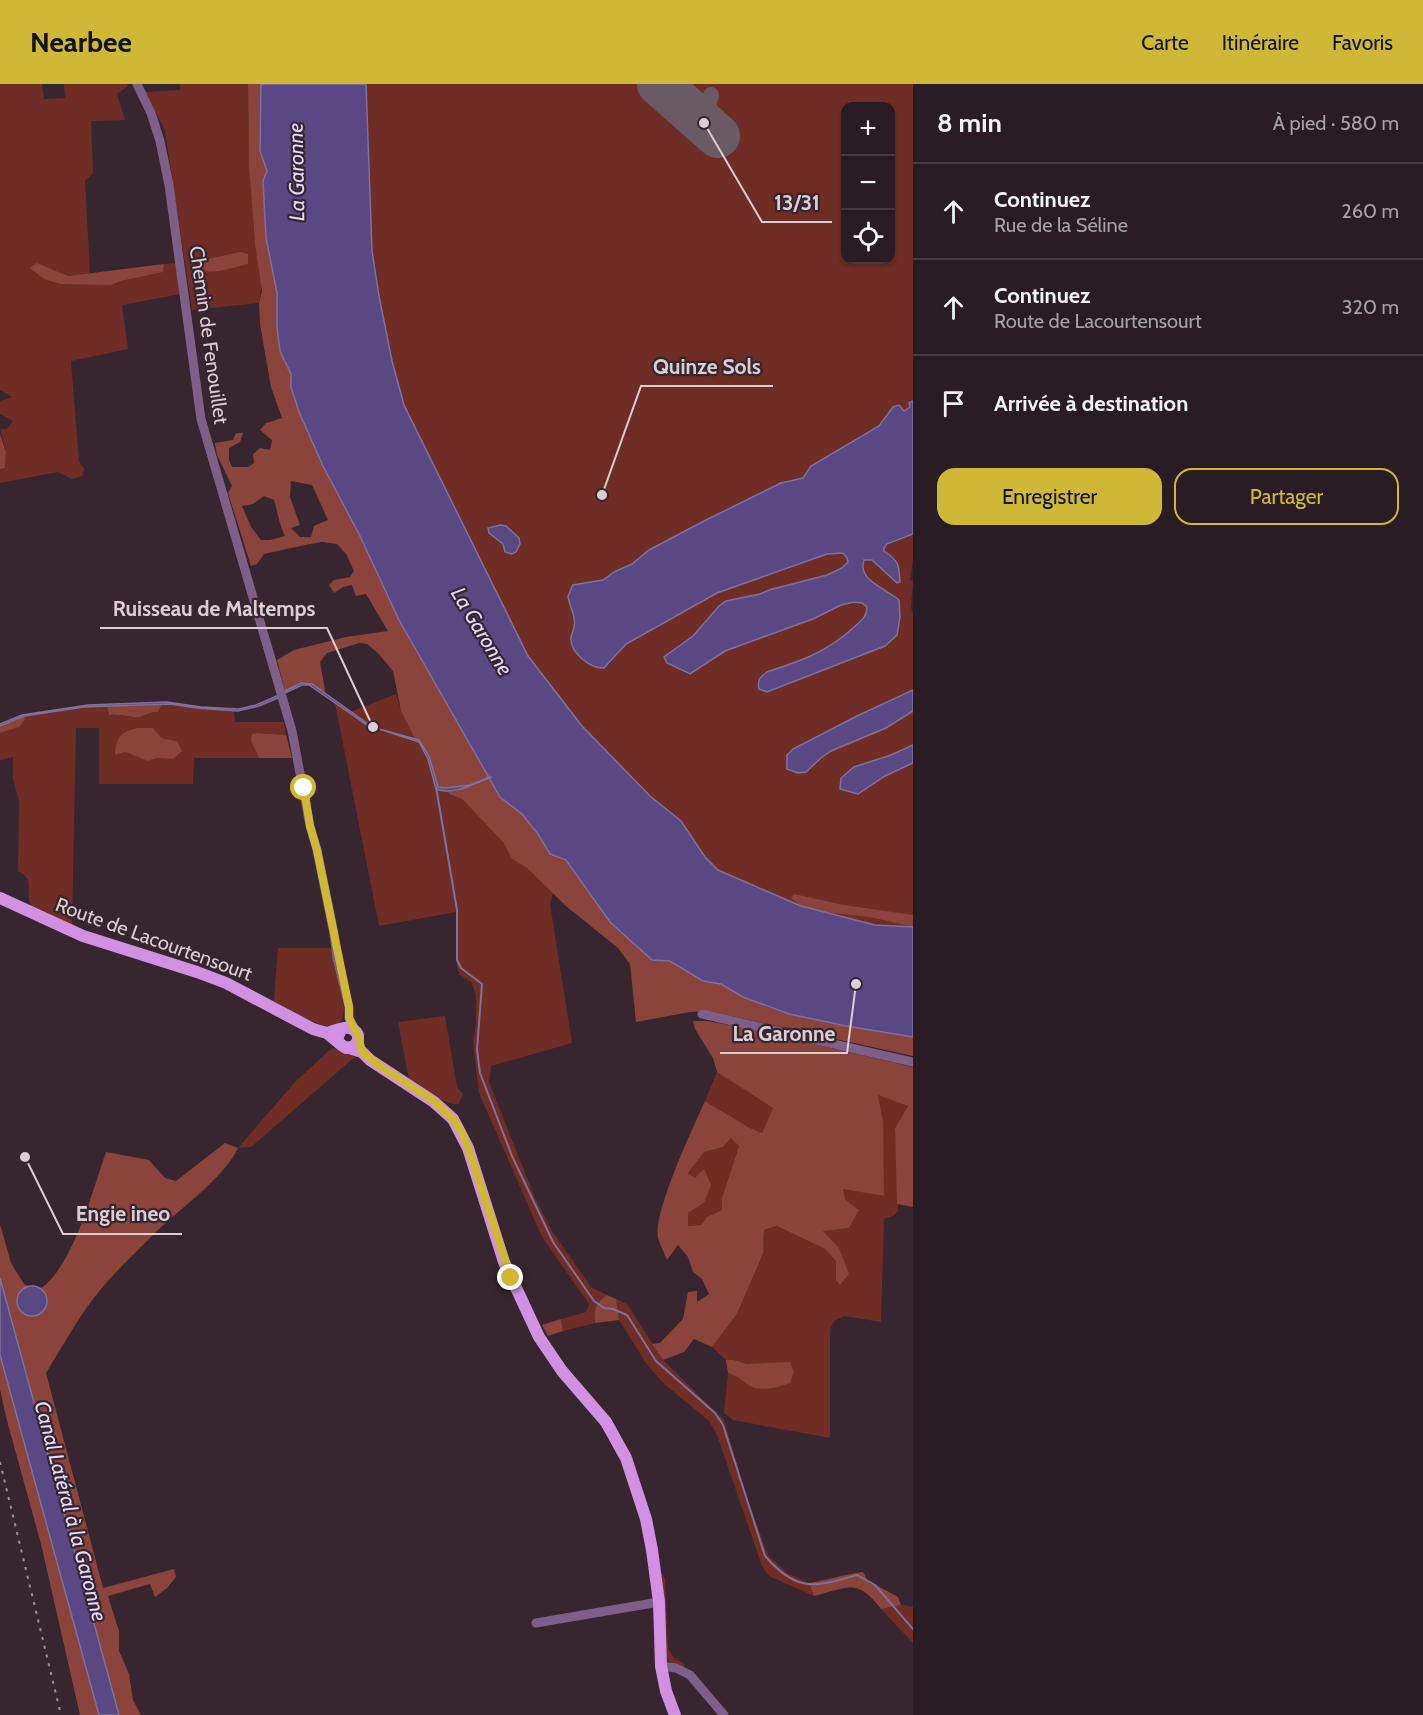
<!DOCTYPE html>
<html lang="fr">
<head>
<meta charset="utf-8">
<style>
  body { margin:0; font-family:Cabin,sans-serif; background:#31252c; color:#f1f3f6 }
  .controls { position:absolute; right:18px; top:18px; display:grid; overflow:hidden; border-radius:12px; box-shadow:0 2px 4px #0004 }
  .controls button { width:54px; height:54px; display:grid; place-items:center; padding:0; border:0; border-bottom:2px solid #453a41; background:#291c24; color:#f1f3f6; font:30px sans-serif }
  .stop { position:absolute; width:18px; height:18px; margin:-14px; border:4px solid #d0b837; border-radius:50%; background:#fff }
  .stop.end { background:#d0b837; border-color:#fff; box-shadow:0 2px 6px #0008 }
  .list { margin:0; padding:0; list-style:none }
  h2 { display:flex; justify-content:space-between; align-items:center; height:78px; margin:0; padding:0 24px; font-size:26px }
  h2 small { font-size:20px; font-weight:400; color:#a5a1a6 }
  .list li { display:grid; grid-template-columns:39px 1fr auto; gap:18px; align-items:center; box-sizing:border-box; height:96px; padding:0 24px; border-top:2px solid #453a41 }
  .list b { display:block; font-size:22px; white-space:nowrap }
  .list p { margin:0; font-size:20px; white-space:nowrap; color:#a5a1a6 }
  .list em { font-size:20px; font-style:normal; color:#a5a1a6 }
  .actions { display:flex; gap:12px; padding:18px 24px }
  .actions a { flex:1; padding:14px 0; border:2px solid #d0b837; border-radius:18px; text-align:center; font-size:21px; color:#d0b837 }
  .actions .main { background:#d0b837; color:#111 }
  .icon { flex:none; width:33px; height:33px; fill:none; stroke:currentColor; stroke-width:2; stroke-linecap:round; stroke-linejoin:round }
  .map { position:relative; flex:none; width:913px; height:1631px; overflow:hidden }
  header { display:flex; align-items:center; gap:36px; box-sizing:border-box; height:84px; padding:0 30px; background:#d0b837; color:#111 }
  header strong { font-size:28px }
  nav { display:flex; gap:33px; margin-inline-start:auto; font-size:21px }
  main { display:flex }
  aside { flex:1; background:#291c24 }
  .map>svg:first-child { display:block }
  .green { fill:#6f2d25; fill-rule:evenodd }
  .forest { fill:#8b443b; fill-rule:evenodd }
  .water { fill:#5a4884; stroke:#80709c; stroke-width:1.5 }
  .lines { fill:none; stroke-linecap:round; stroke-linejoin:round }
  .stream { stroke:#80709c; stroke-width:2 }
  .taxiway { stroke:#6a5a63; stroke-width:16 }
  .runway { stroke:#6a5a63; stroke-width:44 }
  .minor { stroke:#7e5f87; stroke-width:9 }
  .major { stroke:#d190e2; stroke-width:12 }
  .rail { stroke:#9c8e96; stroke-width:2; stroke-dasharray:3 6; stroke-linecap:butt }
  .route { stroke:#d0b837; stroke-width:8 }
  .labels { text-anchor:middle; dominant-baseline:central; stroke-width:4.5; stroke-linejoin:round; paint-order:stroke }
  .street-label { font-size:20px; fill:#d9ced4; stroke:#372630 }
  .water-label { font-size:21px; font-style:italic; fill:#e2daff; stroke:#372630 }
  .leader { fill:none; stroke:#d9ced4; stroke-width:2 }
  .callout-dot { fill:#d9ced4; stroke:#372630; stroke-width:2 }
  .callout-label { font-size:21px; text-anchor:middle; font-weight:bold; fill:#d9ced4; stroke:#372630; stroke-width:4.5; stroke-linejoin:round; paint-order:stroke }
</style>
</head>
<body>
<header>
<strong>Nearbee</strong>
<nav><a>Carte</a><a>Itinéraire</a><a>Favoris</a></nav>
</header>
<main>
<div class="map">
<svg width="913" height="1631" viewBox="0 0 913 1631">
  <rect width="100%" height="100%" fill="#372630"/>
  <!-- green -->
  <g class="green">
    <polygon points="0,0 42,0 44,15 65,14 64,0 127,0 128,2 117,10 125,36 91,37 93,89 85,97 90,189 68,192 37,179 44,195 111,201 121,197 162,188 164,180 177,179 181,210 122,221 128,265 71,277 79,377 84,385 82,392 72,395 58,388 0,399 0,385 5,384 6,368 0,345 7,345 13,337 0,330 0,317 12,313 0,306"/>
    <path d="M 180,0 L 248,0 C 248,49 250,97 254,145 C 256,170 265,195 259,219 L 192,226 L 165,47 L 146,8 L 180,6 Z"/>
    <path d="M 366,0 L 913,0 L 913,317 L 910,317 L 910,323 L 904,327 L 893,323 L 879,342 L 861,351 L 808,386 L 803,394 L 781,399 L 704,437 L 649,466 L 632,480 L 614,488 L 603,496 L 573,501 L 568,512 L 575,545 L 609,581 L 626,560 L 717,509 L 827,470 L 843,469 L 847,474 L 848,478 L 842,484 L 827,491 L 769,506 L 760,510 L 726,517 L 719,522 L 693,552 L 673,566 L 678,585 L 687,590 L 725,567 L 813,535 L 841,521 L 854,518 L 862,519 L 867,523 C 867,534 859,538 852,545 C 825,569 800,577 767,588 L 760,592 L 767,608 L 885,562 L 893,511 C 880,505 858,494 864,476 L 872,475 L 897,499 L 896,475 L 884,467 L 884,463 L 913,450 L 913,475 L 910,496 L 913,497 L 911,523 L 913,531 L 913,843 L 875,841 L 801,822 L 718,786 L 705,773 L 681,737 L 650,712 L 582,642 L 528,572 L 404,321 L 392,277 L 379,212 L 372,167 ZM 846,22 L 890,22 L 890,176 L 846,176 Z"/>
    <polygon points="396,610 401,627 415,655 379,645 350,628"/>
    <path d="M 335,619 L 367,641 L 419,658 L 428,674 L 436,705 L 441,707 L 447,706 L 449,710 L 462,715 L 503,758 L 512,775 L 527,784 L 553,809 L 550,820 L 572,959 L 491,982 L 489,998 L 535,1114 L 552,1147 L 591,1203 L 607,1211 C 596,1219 593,1225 595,1239 L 563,1247 L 561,1235 L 586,1228 L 589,1220 L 542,1153 L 479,1009 L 473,958 L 476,940 L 476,911 L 471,898 L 459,890 L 457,881 L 456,828 L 379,842 Z"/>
    <path d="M 162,620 L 234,627 L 235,638 L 284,638 L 286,651 L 258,649 L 251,657 L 259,674 L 194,674 L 193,700 L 99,700 L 99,644 L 76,644 L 72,842 C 62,838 39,831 33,824 C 22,811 38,797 18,787 L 19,717 L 13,695 L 13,673 L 0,676 L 0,649 L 19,642 L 25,637 L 24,632 L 98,622 L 107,622 L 109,631 C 118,630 125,632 134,633 C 143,634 149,627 158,628 ZM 161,654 L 177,657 L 173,675 L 157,674 L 148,677 L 125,668 Z"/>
    <path d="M 278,864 L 332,864 L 344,924 C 344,964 292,926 274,917 Z"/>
    <path d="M 445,932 L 457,1003 L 463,1010 L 459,1020 C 448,1023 420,1003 409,995 L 398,938 Z"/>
    <polygon points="332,964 357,971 251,1063 238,1064 295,998"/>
    <polygon points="717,988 773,1024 762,1049 748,1043 705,1017"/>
    <polygon points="878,1010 908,1022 895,1044 898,1127 893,1132 884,1135 881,1238 844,1232 834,1237 830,1246 830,1354 733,1336 724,1329 728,1289 741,1293 752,1303 766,1280 747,1280 734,1276 726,1276 712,1263 737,1230 763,1171 764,1146 777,1142 825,1165 836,1177 836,1196 841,1200 848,1190 839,1164 822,1147 849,1144 858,1126 845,1115 842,1104 883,1112 883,1037"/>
    <polygon points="731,1053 739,1062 722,1114 722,1126 707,1133 701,1141 688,1142 688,1129 704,1119 704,1085 695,1095 688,1089 704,1068 723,1063"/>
    <polygon points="616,1215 627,1220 663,1276 724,1336 748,1417 768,1471 787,1489 809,1499 814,1512 769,1492 762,1482 717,1351 709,1337 663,1299 646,1279 619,1236"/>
    <polygon points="660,1486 665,1495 668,1564 674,1574 685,1580 684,1583 668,1577 665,1573"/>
    <polygon points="901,1521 913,1523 913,1559 881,1525"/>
  </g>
  <!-- forest -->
  <g class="forest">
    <path d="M 248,0 L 261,0 L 260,67 L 267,87 L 263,97 L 266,154 L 277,209 L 277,243 L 280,267 L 291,290 L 291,303 L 299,328 L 323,382 L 360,452 L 399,536 L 500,713 L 522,730 L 538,750 L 550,770 L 566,776 L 610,838 L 652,876 L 670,876 L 703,897 L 721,900 L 743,913 L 759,918 L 767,923 L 846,942 L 913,953 L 913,972 L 709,927 L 690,928 L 636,938 L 630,880 L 618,864 L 566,822 L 527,784 L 512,775 L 503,758 L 462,715 L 449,710 L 447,706 L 465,704 L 470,701 L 445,704 L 436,702 L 428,670 L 421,659 L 415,655 L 401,627 L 393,587 L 378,569 L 367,560 L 359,559 L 327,569 L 320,578 L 325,606 L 324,609 C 307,596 303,597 285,607 L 277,576 L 294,566 L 346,553 L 388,547 L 366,510 L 356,512 L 352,501 L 343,503 L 334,509 L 329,501 L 334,496 L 350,493 L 354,487 L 346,470 L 337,460 L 322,458 L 310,460 L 264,470 L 257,480 L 251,482 L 228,409 L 232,402 L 217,371 L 215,359 L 233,356 L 236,349 L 243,349 L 240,358 L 229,364 L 229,376 L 232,383 L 248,383 L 254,379 L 253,370 L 260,364 L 270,366 L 272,356 L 260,346 L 266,339 L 282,334 L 271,303 L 260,240 L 259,219 L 262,207 L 255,160 L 249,81 ZM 291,397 L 312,401 L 328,436 L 314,442 L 311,453 L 300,453 L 291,444 L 300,441 L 290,413 ZM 264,412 L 274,416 C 278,429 279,440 285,452 L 270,456 L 261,456 L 251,443 L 242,422 L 253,420 Z"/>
    <path d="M 240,168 L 248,170 L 248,180 C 234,183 215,191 201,186 L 199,179 L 204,176 Z"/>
    <polygon points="37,179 68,192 164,180 163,188 121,197 111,201 61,200 44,195 30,184"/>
    <polygon points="0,350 6,368 5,384 0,385"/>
    <path d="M 162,620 L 158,628 C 149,627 143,634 134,633 C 125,632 118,630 109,631 L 107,622 Z"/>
    <polygon points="24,632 25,636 19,643 0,649 0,642"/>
    <path d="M 138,644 L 153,644 L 161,654 L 177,657 L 182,667 L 173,675 L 157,674 L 148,677 L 125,668 L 115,671 C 116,652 121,648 138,644 Z"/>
    <polygon points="258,649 286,651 292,674 259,674 251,657 252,650"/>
    <polygon points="794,810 844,821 913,831 913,843 870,833 814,827 804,824 791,814"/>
    <path d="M 693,937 L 707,937 L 735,942 L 913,983 L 913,1123 L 897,1120 L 895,1044 L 908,1022 L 878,1011 L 883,1037 L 884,1112 L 843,1105 L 845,1115 L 859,1126 L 849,1144 L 823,1147 L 839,1164 L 849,1190 L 840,1201 L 836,1196 L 836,1177 L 825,1165 L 777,1142 L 764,1146 L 763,1170 L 737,1230 L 712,1263 L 694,1255 L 684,1268 L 663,1276 L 652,1260 L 660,1259 L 683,1235 L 688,1208 L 697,1207 L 697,1218 L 709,1210 L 702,1195 L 693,1188 L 688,1173 L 678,1161 L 667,1176 C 664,1168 660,1161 658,1154 C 653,1128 693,1044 705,1017 L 748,1043 L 762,1049 L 773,1024 L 717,988 L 713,974 L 695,945 ZM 731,1054 L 739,1062 L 722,1114 L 722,1126 L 707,1133 L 701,1141 L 688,1142 L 688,1129 L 704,1119 L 711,1101 L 704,1085 L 695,1094 L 688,1089 L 704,1068 L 723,1063 Z"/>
    <path d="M 225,1059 L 238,1064 C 223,1096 177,1126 152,1152 C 135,1169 117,1186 101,1205 C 80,1230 64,1260 46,1289 L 103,1504 L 174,1485 L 176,1493 L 167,1504 L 155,1513 L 150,1500 L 108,1512 L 119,1547 L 119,1567 L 129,1590 L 133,1616 L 141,1631 L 119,1631 L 0,1194 L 0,1140 L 11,1179 L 24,1200 L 38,1206 C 72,1187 93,1105 106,1068 L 149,1076 L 165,1094 L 176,1097 Z"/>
    <path d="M 607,1211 L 616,1215 L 619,1236 L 595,1239 C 593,1225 596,1219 607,1211 Z"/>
    <polygon points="561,1235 563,1247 548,1252 542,1241"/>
    <polygon points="0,1272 99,1631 80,1631 41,1460 6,1333 0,1305"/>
    <path d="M 726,1276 L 734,1276 L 747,1280 L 790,1278 L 794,1288 L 790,1299 C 779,1303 762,1308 750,1302 C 741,1296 740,1293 728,1289 Z"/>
    <path d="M 863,1488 L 869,1499 C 880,1502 888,1508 898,1513 L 901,1521 L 881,1525 C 857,1493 847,1504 814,1512 L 809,1499 C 828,1496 845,1490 863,1488 Z"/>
  </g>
  <!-- water -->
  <g class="water">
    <polygon points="261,0 366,0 372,167 379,212 392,277 404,321 528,572 582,642 650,712 681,737 705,773 718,786 801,822 875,841 913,843 913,953 846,942 789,930 743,913 721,900 703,897 670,877 652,876 610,838 566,776 550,770 538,750 522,730 500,713 399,536 360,452 323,382 299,328 291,303 291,290 280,267 277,243 277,209 266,154 263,97 267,87 260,67"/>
    <path d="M 913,317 L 913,450 L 887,460 L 884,464 L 884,467 C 899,477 899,480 900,498 L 897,499 L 872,476 L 864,476 C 857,497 887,505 899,516 L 900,533 L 897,551 L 885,562 L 767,608 L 759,605 C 757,596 760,593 767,588 C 800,577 825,569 852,545 C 859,538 867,534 867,523 L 862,519 L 854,518 L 841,521 L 813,535 L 725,567 L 690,590 L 667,579 L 664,573 L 693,552 L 719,522 L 726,517 L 760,510 L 769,506 L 827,491 L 842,484 L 848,478 L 847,474 L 843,469 L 827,470 L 717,509 L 626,560 L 604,584 C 591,585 570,569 571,554 C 572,547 576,544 574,535 C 573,527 569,520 568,512 L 573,501 L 603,496 L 614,488 L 632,480 L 649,466 L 704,437 L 781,399 L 803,394 L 811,382 L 879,342 L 893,323 L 899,321 L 904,327 L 910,323 L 909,319 Z"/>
    <polygon points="500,441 506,442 519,454 520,460 516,468 512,470 505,468 503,460 489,449 488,444"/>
    <path d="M 301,599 L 312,600 L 367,639 L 379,645 L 419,656 L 429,672 L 438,703 L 445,704 L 471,701 C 463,706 445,709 436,705 L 428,675 L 419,658 L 367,641 L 309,601 L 302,601 L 285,609 L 285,607 Z"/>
    <polygon points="913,606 913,627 886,644 831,667 821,674 806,688 798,689 787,685 787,671 793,665 857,632"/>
    <polygon points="279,611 280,613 259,622 238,627 197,624 170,620 84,623 24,632 0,642 0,640 22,631 88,621 167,618 201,623 239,625 256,621"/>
    <polygon points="913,661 913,679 885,692 858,710 840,705 841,694 854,683 891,671"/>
    <polygon points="0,1194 119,1631 99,1631 0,1271"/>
    <circle cx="32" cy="1217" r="15"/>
  </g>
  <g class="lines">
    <!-- stream -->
    <g class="stream">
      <polyline points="468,702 491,693"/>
      <path d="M 436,703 L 457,826 L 457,876 L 461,884 L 482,900 L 477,966 L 480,989 L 512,1072 L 553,1158 L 594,1217 L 604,1224 L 613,1225 L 627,1231 L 656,1277 L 715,1329 L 723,1341 L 765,1472 C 797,1509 815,1503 857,1491 L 875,1501 L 913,1545"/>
    </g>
    <!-- taxiway -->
    <polyline class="taxiway" points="704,39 711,11"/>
    <!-- runway -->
    <polyline class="runway" points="659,0 718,52"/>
    <!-- minor -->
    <g class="minor">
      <polyline points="137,0 151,29 160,57 169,101 201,335 292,647 310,742 317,766 334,850 337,874 349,923 349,934 355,946"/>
      <polyline points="702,930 913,978"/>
      <polyline points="536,1539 659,1518"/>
      <polyline points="661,1582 676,1584 690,1591 724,1631"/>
    </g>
    <!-- major -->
    <g class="major">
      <polyline points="0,814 83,852 197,888 226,899 313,945 327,949 338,958"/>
      <path d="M 327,949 C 338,946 351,938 358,951 L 358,957 L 354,962 L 346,964 L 340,960 L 337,954 L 341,946"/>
      <polyline points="349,964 362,968 370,976 434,1018 453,1035 468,1064 504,1178 539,1253 562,1287 606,1338 626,1374 646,1435 652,1466 659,1518 661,1582 666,1607 675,1631"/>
    </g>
    <!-- rail -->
    <polyline class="rail" points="0,1378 61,1631"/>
  </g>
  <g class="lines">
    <!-- route -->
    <polyline class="route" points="304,704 310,742 317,766 349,923 349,934 358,951 362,968 381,983 434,1017 453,1035 461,1047 468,1064 511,1194"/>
  </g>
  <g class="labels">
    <!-- street labels -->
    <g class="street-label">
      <text transform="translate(209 251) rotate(82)">Chemin de Fenouillet</text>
      <text transform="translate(154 855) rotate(20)">Route de Lacourtensourt</text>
    </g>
    <!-- water labels -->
    <g class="water-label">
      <text transform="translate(296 88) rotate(-91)">La Garonne</text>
      <text transform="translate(482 547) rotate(59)">La Garonne</text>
      <text transform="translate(71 1427) rotate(75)">Canal Latéral à la Garonne</text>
    </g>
  </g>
  <!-- callouts -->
  <path class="leader" d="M704 39L762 138H832M602 411L641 302H773M373 643L327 544H100M856 900L847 969H720M25 1073L63 1150H182"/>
  <g class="callout-dot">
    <circle cx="704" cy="39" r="6"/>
    <circle cx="602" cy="411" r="6"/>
    <circle cx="373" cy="643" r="6"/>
    <circle cx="856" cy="900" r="6"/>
    <circle cx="25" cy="1073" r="6"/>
  </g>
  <g class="callout-label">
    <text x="797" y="126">13/31</text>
    <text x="707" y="290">Quinze Sols</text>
    <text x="214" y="532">Ruisseau de Maltemps</text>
    <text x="784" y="957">La Garonne</text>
    <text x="123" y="1137">Engie ineo</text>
  </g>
</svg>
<div class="controls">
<button>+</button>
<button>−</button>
<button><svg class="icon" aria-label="locate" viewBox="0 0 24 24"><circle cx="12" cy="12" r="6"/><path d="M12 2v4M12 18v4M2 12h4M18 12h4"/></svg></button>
</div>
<div class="stop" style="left:304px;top:704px"></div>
<div class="stop end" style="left:511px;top:1194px"></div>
</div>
<aside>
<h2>8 min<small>À pied · 580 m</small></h2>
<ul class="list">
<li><svg class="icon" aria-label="ahead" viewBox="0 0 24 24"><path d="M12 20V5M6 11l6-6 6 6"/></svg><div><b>Continuez</b><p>Rue de la Séline</p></div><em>260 m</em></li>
<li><svg class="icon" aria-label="ahead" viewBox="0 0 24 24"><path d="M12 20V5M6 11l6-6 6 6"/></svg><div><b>Continuez</b><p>Route de Lacourtensourt</p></div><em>320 m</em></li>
<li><svg class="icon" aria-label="arrive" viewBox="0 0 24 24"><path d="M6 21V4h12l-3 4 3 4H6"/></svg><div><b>Arrivée à destination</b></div></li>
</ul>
<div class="actions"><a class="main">Enregistrer</a><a>Partager</a></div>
</aside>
</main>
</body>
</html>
